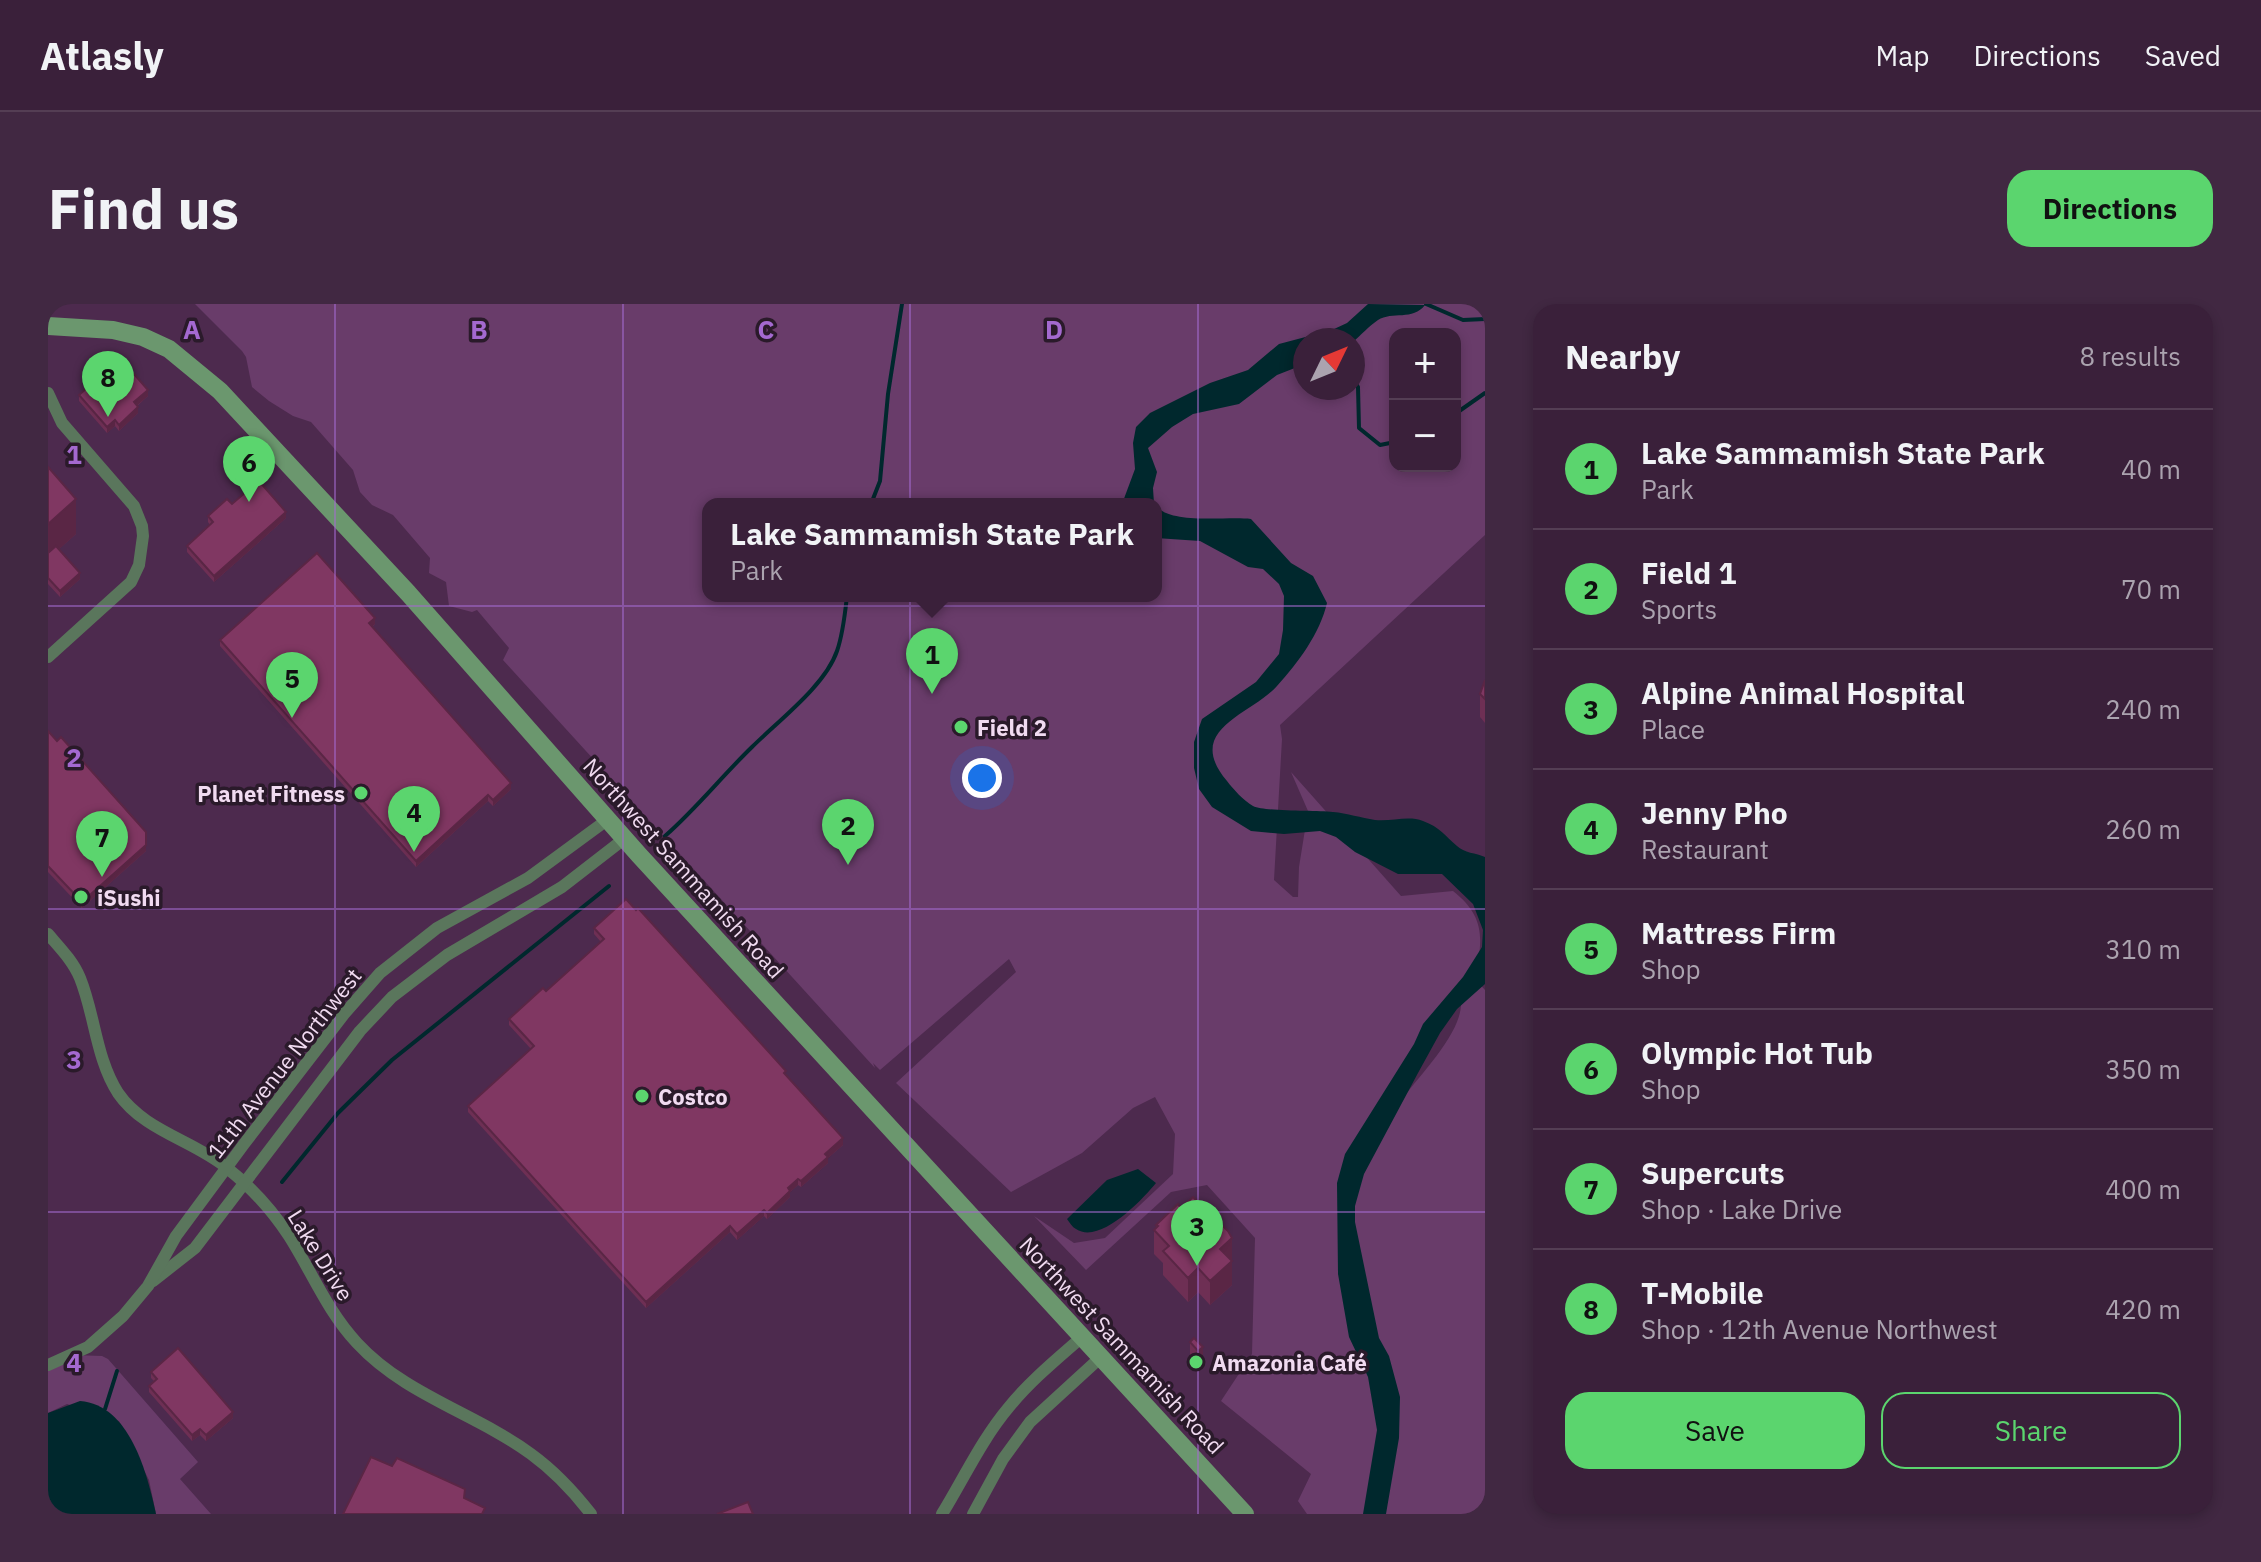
<!DOCTYPE html>
<html lang="en">
<head>
<meta charset="utf-8">
<style>
  body { margin:0; font-family:"IBM Plex Sans",sans-serif; background:#412842; color:#f1f3f6 }
  .controls { position:absolute; right:24px; top:24px; display:grid; overflow:hidden; border-radius:16px; box-shadow:0 4px 12px #0003 }
  .controls button { width:72px; height:72px; display:grid; place-items:center; padding:0; border:0; border-bottom:2px solid #543e54; background:#3a203a; color:#f1f3f6; font:40px sans-serif }
  .compass { position:absolute; left:1245px; top:24px; width:72px; height:72px; border-radius:50%; background:#3a203a; box-shadow:0 4px 12px #0003; rotate:47deg }
  .you { position:absolute; left:934px; top:474px; width:28px; height:28px; margin:-20px; border:6px solid #fff; border-radius:50%; background:#1a73e8; box-shadow:0 0 0 12px #1a73e833 }
  .badge { display:grid; place-items:center; width:52px; height:52px; border-radius:50%; background:#5bd56e; color:#111; font-size:26px; font-weight:700 }
  .pin { position:absolute; translate:-50% -66px; filter:drop-shadow(0 2px 4px #0008) }
  .pin::after { content:''; position:absolute; top:42px; width:28px; height:24px; background:inherit; clip-path:polygon(0 0,100% 0,50% 100%) }
  .popup { position:absolute; left:654px; top:194px; width:460px; height:104px; box-sizing:border-box; display:grid; place-content:center; border-radius:16px; background:#3a203a; filter:drop-shadow(0 2px 6px #0005); font-size:26px; white-space:nowrap; color:#aba3af }
  .popup b { font-size:30px; color:#f1f3f6 }
  .popup::after { content:''; position:absolute; left:50%; top:100%; margin-left:-16px; border:16px solid transparent; border-top-color:#3a203a }
  .list { margin:0; padding:0; list-style:none }
  h2 { display:flex; justify-content:space-between; align-items:center; height:104px; margin:0; padding:0 32px; font-size:34px }
  h2 small { font-size:26px; font-weight:400; color:#aba3af }
  .list li { display:grid; grid-template-columns:52px 1fr auto; gap:24px; align-items:center; box-sizing:border-box; height:120px; padding:0 32px; border-top:2px solid #543e54 }
  .list b { display:block; font-size:30px; white-space:nowrap }
  .list p { margin:0; font-size:26px; white-space:nowrap; color:#aba3af }
  .list em { font-size:26px; font-style:normal; color:#aba3af }
  .actions { display:flex; gap:16px; padding:24px 32px }
  .actions a { flex:1; padding:18px 0; border:2px solid #5bd56e; border-radius:24px; text-align:center; font-size:28px; color:#5bd56e }
  .actions .main { background:#5bd56e; color:#111 }
  .map { position:relative; flex:none; width:1437px; height:1210px; overflow:hidden; border-radius:24px }
  header { display:flex; align-items:center; gap:48px; box-sizing:border-box; height:112px; padding:0 40px; background:#3a203a; border-bottom:2px solid #543e54 }
  header strong { font-size:38px }
  nav { display:flex; gap:44px; margin-inline-start:auto; font-size:28px }
  .intro { display:flex; align-items:center; justify-content:space-between; box-sizing:border-box; height:192px; padding:0 48px }
  h1 { margin:0; font-size:56px }
  .button { padding:20px 36px; border-radius:24px; background:#5bd56e; color:#111; font-size:28px; font-weight:700 }
  main { display:flex; gap:48px; padding:0 48px }
  aside { flex:1; background:#3a203a; border-radius:24px; box-shadow:0 4px 12px #0003 }
  .map>svg:first-child { display:block }
  .green { fill:#693c6a; fill-rule:evenodd }
  .water { fill:#00282d }
  .lines { fill:none; stroke-linecap:round; stroke-linejoin:round }
  .stream { stroke:#00282d; stroke-width:4 }
  .street { stroke:#5a765c; stroke-width:12 }
  .secondary { stroke:#6b976e; stroke-width:18 }
  .wall { fill:#6e2f54 }
  .shaded-wall { fill:#5a2645 }
  .building { fill:#803762; stroke:#5a2645; stroke-width:2 }
  .grid { fill:none; stroke:#a469d0; stroke-width:2; stroke-opacity:0.55 }
  .poi-dot { fill:#5bd56e; stroke:#2a1a2a; stroke-width:3 }
  .labels { text-anchor:middle; dominant-baseline:central; stroke-width:7; stroke-linejoin:round; paint-order:stroke }
  .poi-label { font-size:22px; font-weight:bold; fill:#f1dbf1; stroke:#2a1a2a; text-anchor:start }
  .street-label { font-size:22px; fill:#f1dbf1; stroke:#2a1a2a }
  .grid-label { font-size:26px; text-anchor:middle; font-weight:bold; fill:#a469d0; stroke:#2a1a2a; stroke-width:7; stroke-linejoin:round; paint-order:stroke }
</style>
</head>
<body>
<header>
<strong>Atlasly</strong>
<nav><a>Map</a><a>Directions</a><a>Saved</a></nav>
</header>
<div class="intro"><h1>Find us</h1><a class="button">Directions</a></div>
<main>
<div class="map">
<svg width="1437" height="1210" viewBox="0 0 1437 1210">
  <rect width="100%" height="100%" fill="#4d2a4e"/>
  <!-- green -->
  <g class="green">
    <path d="M 147,0 L 1437,0 L 1437,231 L 1232,421 L 1234,435 L 1226,576 L 1245,593 L 1250,593 L 1251,563 L 1260,507 L 1243,468 L 1353,592 L 1405,587 C 1437,612 1436,636 1426,674 L 1437,686 L 1437,1210 L 1259,1210 L 1250,1197 L 1263,1170 L 1173,1097 L 1204,1050 L 1207,934 L 1159,881 L 1123,888 L 1038,966 L 986,912 L 1026,939 L 1057,934 L 1125,870 L 1127,830 L 1107,793 L 1085,804 L 1034,849 L 963,888 L 848,779 L 968,668 L 961,655 L 832,766 L 825,759 L 827,764 L 455,356 L 461,344 L 429,306 L 424,308 L 401,302 L 398,278 L 381,269 L 382,254 L 345,211 L 324,201 L 312,188 L 305,166 L 263,118 L 245,112 L 221,97 L 204,83 L 198,53 L 194,47 ZM 1347,30 L 1407,30 L 1407,162 L 1347,162 ZM 1257,36 L 1305,36 L 1305,84 L 1257,84 ZM 660,200 L 1108,200 L 1108,292 L 660,292 ZM 1413,696 C 1416,728 1371,771 1353,797 L 1360,772 Z"/>
    <polygon points="24,1051 54,1052 60,1055 150,1158 132,1175 163,1210 108,1210 101,1176 71,1117 19,1100 0,1109 0,1061"/>
  </g>
  <!-- water -->
  <g class="water">
    <path d="M 1320,0 L 1377,1 C 1365,17 1344,7 1330,16 C 1321,22 1313,31 1305,38 L 1257,36 L 1257,60 L 1229,71 L 1191,100 L 1145,110 L 1124,123 L 1100,144 L 1109,168 L 1105,184 L 1106,200 L 1074,200 L 1087,165 L 1085,139 L 1088,123 L 1102,109 L 1162,79 L 1200,66 L 1231,40 L 1284,26 L 1299,19 Z"/>
    <path d="M 1108,202 C 1124,221 1179,212 1203,215 L 1243,259 L 1265,272 L 1279,299 C 1272,329 1250,359 1229,382 C 1203,411 1135,425 1179,477 C 1185,485 1196,497 1205,502 C 1218,508 1267,506 1285,508 C 1299,509 1313,514 1327,516 C 1343,518 1360,511 1375,517 C 1392,523 1397,532 1409,542 C 1416,549 1428,549 1437,553 L 1437,680 L 1409,705 L 1392,729 L 1370,769 L 1316,870 L 1307,902 L 1307,918 L 1331,1034 L 1341,1052 L 1352,1093 L 1351,1134 L 1338,1210 L 1315,1210 L 1329,1126 L 1320,1073 L 1301,1033 L 1290,970 L 1289,879 L 1297,850 L 1366,740 L 1375,720 L 1415,673 L 1434,643 L 1435,626 L 1425,600 L 1394,570 L 1350,570 L 1307,548 L 1288,533 L 1272,527 L 1236,530 L 1203,527 L 1164,503 L 1151,485 L 1146,464 L 1146,438 L 1154,415 L 1208,378 L 1231,350 L 1235,326 L 1236,292 L 1231,280 L 1215,265 L 1200,263 L 1152,237 L 1108,234 Z"/>
    <path d="M 1090,865 L 1108,879 C 1094,896 1052,941 1028,925 C 1024,923 1022,919 1019,915 L 1059,876 Z"/>
    <path d="M 32,1097 C 82,1101 99,1169 108,1210 L 0,1210 L 0,1109 Z"/>
  </g>
  <g class="lines">
    <!-- stream -->
    <g class="stream">
      <polyline points="1378,0 1415,16 1437,15"/>
      <polyline points="1305,75 1310,83 1311,124 1332,141 1347,138"/>
      <polyline points="1407,110 1437,89"/>
      <polyline points="823,200 832,177 840,90 854,0"/>
      <path d="M 617,532 C 648,505 674,472 704,443 C 730,417 777,382 789,347 C 795,330 797,310 799,292"/>
      <polyline points="234,878 290,809 344,756 561,582"/>
      <polyline points="57,1105 69,1067"/>
    </g>
    <!-- street -->
    <g class="street">
      <polyline points="0,89 14,119 86,202 94,222 95,232 91,261 83,278 0,353"/>
      <path d="M 0,630 C 12,644 25,657 32,674 C 47,711 48,755 70,789 C 96,827 145,836 179,864 C 203,883 224,906 241,932 C 264,968 279,1007 309,1039 C 357,1091 427,1109 483,1150 C 505,1166 526,1188 543,1210"/>
      <polyline points="105,977 147,944 312,727 344,693 399,651 514,583 576,535"/>
      <polyline points="0,1061 40,1043 75,1012 100,982 128,932 196,840 296,710 332,669 389,624 480,574 559,516"/>
      <path d="M 894,1210 C 916,1174 934,1135 961,1103 C 982,1077 1009,1055 1034,1033"/>
      <polyline points="925,1210 955,1155 982,1118 1053,1053"/>
    </g>
    <!-- secondary -->
    <polyline class="secondary" points="0,22 65,26 95,33 121,45 172,87 360,289 591,551 1197,1210"/>
  </g>
  <!-- wall -->
  <g class="wall">
    <polygon points="79,77 100,92 89,102 90,109 71,127 67,122 59,129 31,97 31,91"/>
    <polygon points="0,163 28,230 11,245 32,275 12,293 0,280"/>
    <polygon points="184,200 238,214 166,278 139,248 139,242 162,221 160,218 160,212"/>
    <polygon points="327,320 324,323 463,485 445,502 440,497 368,563 172,342 172,336"/>
    <polygon points="1437,376 1437,419 1432,413 1432,390"/>
    <polygon points="0,427 98,547 34,604 0,568"/>
    <polygon points="546,624 738,771 795,841 780,854 780,859 753,883 750,881 742,888 742,893 719,915 716,912 689,936 682,928 598,1004 420,808 420,802 483,745 461,721 461,715 498,687 553,638 546,630"/>
    <polygon points="1108,921 1184,934 1184,981 1162,1001 1150,988 1140,998 1115,971 1115,959 1106,950 1106,926 1108,924"/>
    <polygon points="1142,1038 1155,1043 1155,1061 1150,1065 1142,1056"/>
    <polygon points="103,1068 185,1114 158,1137 152,1131 144,1137 101,1088 101,1082 106,1077 103,1074"/>
  </g>
  <!-- shaded-wall -->
  <g class="shaded-wall">
    <polygon points="100,86 100,92 86,104 86,98"/>
    <polygon points="90,103 90,109 71,127 71,121"/>
    <polygon points="67,116 67,122 59,129 59,123"/>
    <polygon points="28,195 28,230 0,255 0,220"/>
    <polygon points="238,208 238,214 166,278 166,272"/>
    <polygon points="32,269 32,275 12,293 12,287"/>
    <polygon points="327,314 327,320 321,325 321,319"/>
    <polygon points="463,479 463,485 445,502 445,496"/>
    <polygon points="440,491 440,497 368,563 368,557"/>
    <polygon points="98,528 98,547 34,604 34,598"/>
    <polygon points="795,834 795,841 780,854 780,859 753,883 753,877 777,850"/>
    <polygon points="750,875 750,881 742,888 742,893 719,915 719,909 740,884"/>
    <polygon points="716,906 716,912 689,936 689,930"/>
    <polygon points="682,922 682,928 598,1004 598,998"/>
    <polygon points="1184,934 1184,981 1162,1001 1162,977 1172,945"/>
    <polygon points="1150,964 1150,988 1140,998 1140,974"/>
    <polygon points="1155,1043 1155,1061 1150,1065 1150,1047"/>
    <polygon points="185,1108 185,1114 158,1137 158,1131"/>
    <polygon points="152,1125 152,1131 144,1137 144,1131"/>
  </g>
  <!-- building -->
  <g class="building">
    <polygon points="65,61 79,77 86,70 100,86 86,98 90,103 71,121 67,116 59,123 31,91"/>
    <polygon points="0,163 28,195 0,220"/>
    <polygon points="211,177 238,208 166,272 139,242 165,218 160,212 179,195 184,200"/>
    <polygon points="8,242 32,269 12,287 0,274 0,249"/>
    <polygon points="269,249 327,314 321,319 463,479 445,496 440,491 368,557 172,336"/>
    <polygon points="1437,376 1437,395 1432,390"/>
    <polygon points="0,427 9,437 13,433 98,528 98,541 34,598 0,562"/>
    <polygon points="578,595 588,606 590,604 738,767 736,769 795,834 777,850 780,853 753,877 750,875 740,884 742,887 719,909 716,906 689,930 682,922 598,998 420,802 486,742 461,715 495,684 498,687 556,635 546,624"/>
    <polygon points="1145,893 1180,927 1184,934 1172,945 1184,957 1162,977 1150,964 1140,974 1115,947 1121,942 1106,926 1110,922 1108,921 1130,900 1133,904"/>
    <polygon points="1146,1034 1155,1043 1150,1047 1142,1038"/>
    <polygon points="130,1044 185,1108 158,1131 152,1125 144,1131 101,1082 109,1075 103,1068"/>
    <polygon points="323,1153 344,1162 349,1154 417,1185 416,1194 437,1204 434,1210 295,1210"/>
    <polygon points="700,1198 705,1210 669,1210"/>
  </g>
  <!-- grid -->
  <path class="grid" d="M 287,0 L 287,1210M 575,0 L 575,1210M 862,0 L 862,1210M 1150,0 L 1150,1210M 0,302 L 1437,302M 0,605 L 1437,605M 0,908 L 1437,908"/>
  <!-- markers -->
  <g class="poi-dot">
    <circle cx="913" cy="423" r="8"/>
    <circle cx="313" cy="489" r="8"/>
    <circle cx="33" cy="593" r="8"/>
    <circle cx="594" cy="792" r="8"/>
    <circle cx="1148" cy="1058" r="8"/>
  </g>
  <g class="labels">
    <!-- poi labels -->
    <g class="poi-label">
      <text x="929" y="423">Field 2</text>
      <text x="297" y="489" text-anchor="end">Planet Fitness</text>
      <text x="49" y="593">iSushi</text>
      <text x="610" y="792">Costco</text>
      <text x="1164" y="1058">Amazonia Café</text>
    </g>
    <!-- street labels -->
    <g class="street-label">
      <text transform="translate(636 564) rotate(48)">Northwest Sammamish Road</text>
      <text transform="translate(236 759) rotate(-52)">11th Avenue Northwest</text>
      <text transform="translate(273 951) rotate(58)">Lake Drive</text>
      <text transform="translate(1074 1041) rotate(47)">Northwest Sammamish Road</text>
    </g>
  </g>
  <g class="grid-label">
    <text x="144" y="35">A</text>
    <text x="431" y="35">B</text>
    <text x="718" y="35">C</text>
    <text x="1006" y="35">D</text>
    <text x="26" y="160">1</text>
    <text x="26" y="463">2</text>
    <text x="26" y="765">3</text>
    <text x="26" y="1068">4</text>
  </g>
</svg>
<div class="controls">
<button>+</button>
<button>−</button>
</div>
<svg class="compass" viewBox="-18 -18 36 36"><path d="M0-13l5 13h-10z" fill="#e53935"/><path d="M0 13l5-13h-10z" fill="#aba3af"/></svg>
<div class="you"></div>
<div class="pin badge" style="left:884px;top:390px">1</div>
<div class="popup"><b>Lake Sammamish State Park</b>Park</div>
<div class="pin badge" style="left:800px;top:561px">2</div>
<div class="pin badge" style="left:1149px;top:962px">3</div>
<div class="pin badge" style="left:366px;top:548px">4</div>
<div class="pin badge" style="left:244px;top:414px">5</div>
<div class="pin badge" style="left:201px;top:198px">6</div>
<div class="pin badge" style="left:54px;top:573px">7</div>
<div class="pin badge" style="left:60px;top:113px">8</div>
</div>
<aside>
<h2>Nearby<small>8 results</small></h2>
<ul class="list">
<li><span class="badge">1</span><div><b>Lake Sammamish State Park</b><p>Park</p></div><em>40 m</em></li>
<li><span class="badge">2</span><div><b>Field 1</b><p>Sports</p></div><em>70 m</em></li>
<li><span class="badge">3</span><div><b>Alpine Animal Hospital</b><p>Place</p></div><em>240 m</em></li>
<li><span class="badge">4</span><div><b>Jenny Pho</b><p>Restaurant</p></div><em>260 m</em></li>
<li><span class="badge">5</span><div><b>Mattress Firm</b><p>Shop</p></div><em>310 m</em></li>
<li><span class="badge">6</span><div><b>Olympic Hot Tub</b><p>Shop</p></div><em>350 m</em></li>
<li><span class="badge">7</span><div><b>Supercuts</b><p>Shop · Lake Drive</p></div><em>400 m</em></li>
<li><span class="badge">8</span><div><b>T-Mobile</b><p>Shop · 12th Avenue Northwest</p></div><em>420 m</em></li>
</ul>
<div class="actions"><a class="main">Save</a><a>Share</a></div>
</aside>
</main>
</body>
</html>
